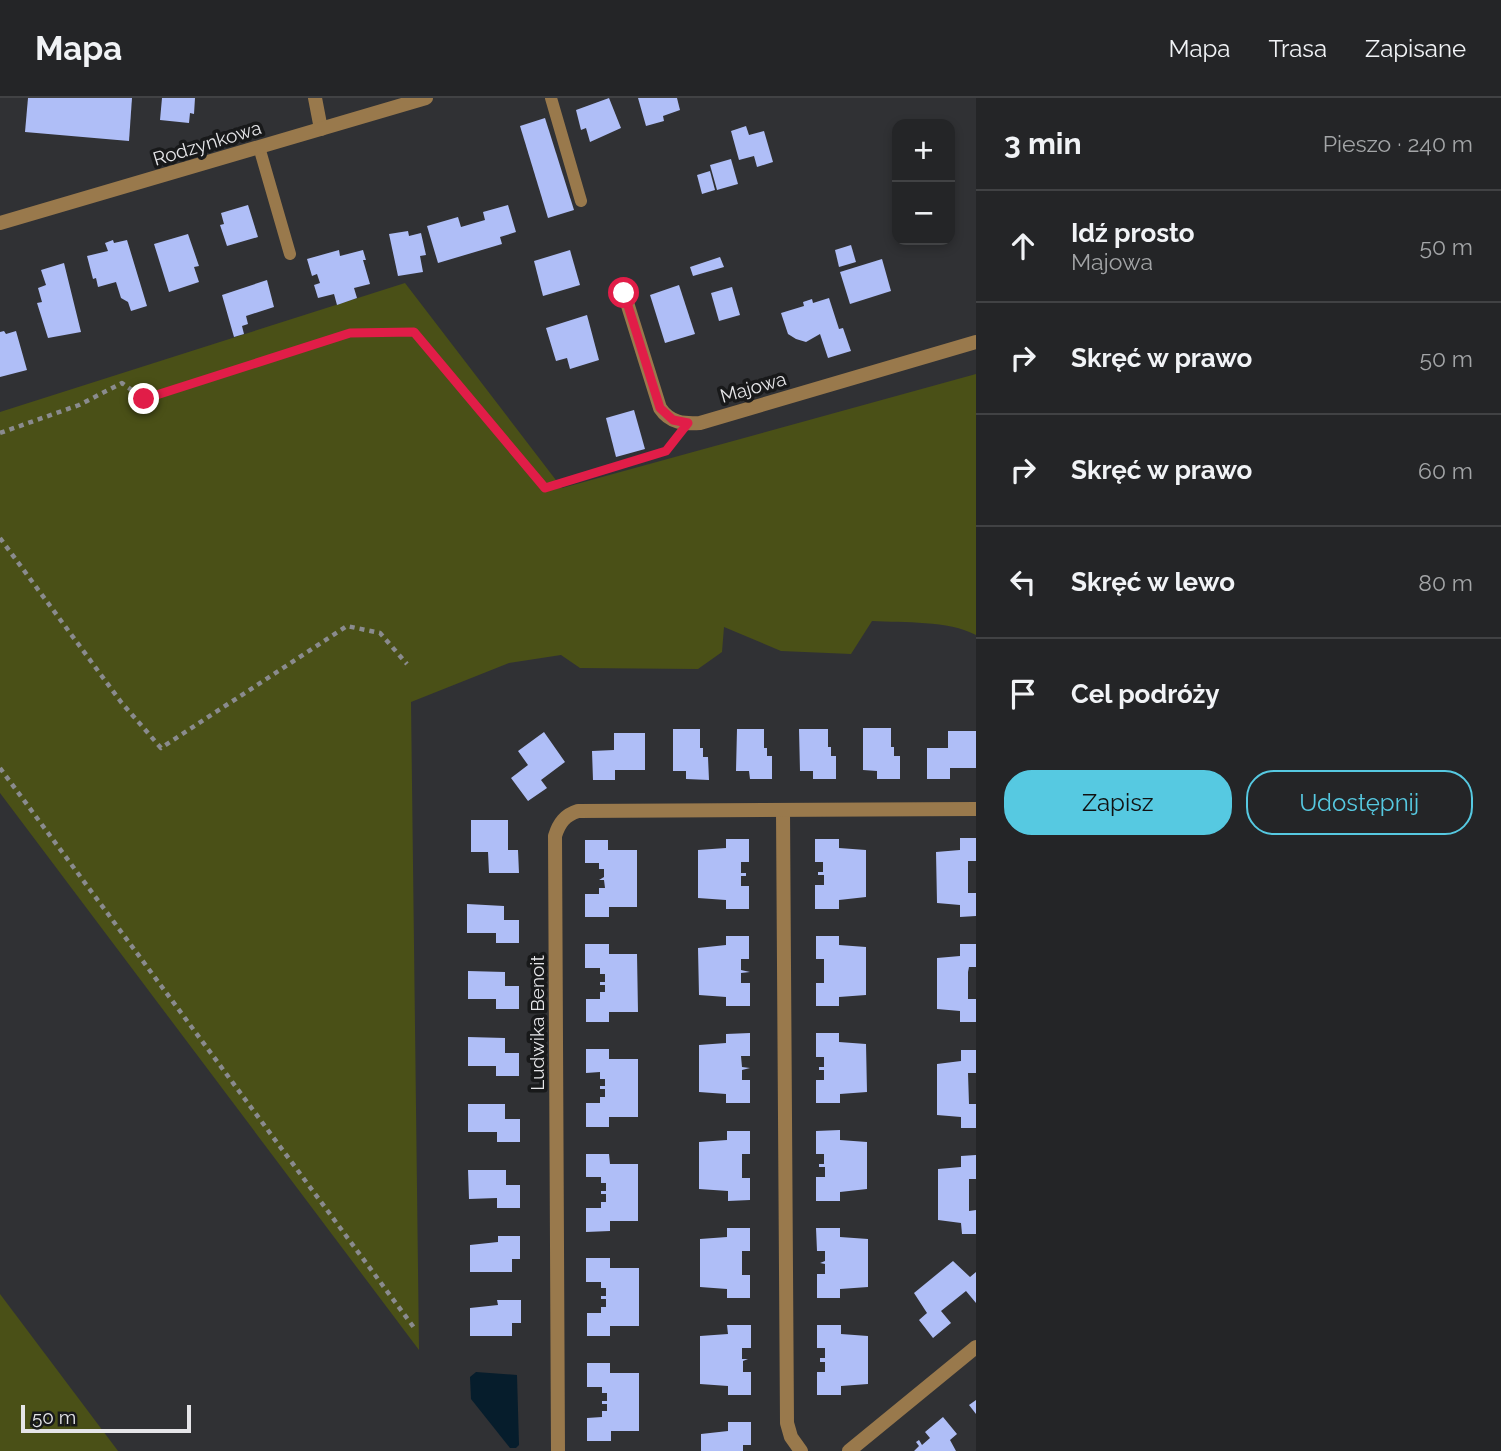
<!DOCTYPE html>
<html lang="pl">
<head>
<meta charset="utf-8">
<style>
  body { margin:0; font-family:Raleway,sans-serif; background:#303133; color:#f1f3f6 }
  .controls { position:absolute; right:21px; top:21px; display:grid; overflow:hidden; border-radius:14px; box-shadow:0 4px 10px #0003 }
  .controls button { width:63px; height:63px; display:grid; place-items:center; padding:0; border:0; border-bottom:2px solid #414244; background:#242527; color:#f1f3f6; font:35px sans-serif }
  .scale { position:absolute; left:21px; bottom:18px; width:170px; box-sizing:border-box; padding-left:7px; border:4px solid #e5e5e8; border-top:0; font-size:19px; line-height:24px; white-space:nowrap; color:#e5e5e8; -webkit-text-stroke:5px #18191a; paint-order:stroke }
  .stop { position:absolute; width:21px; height:21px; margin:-16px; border:5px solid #e11d48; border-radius:50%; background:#fff }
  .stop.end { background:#e11d48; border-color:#fff; box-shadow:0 2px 7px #0008 }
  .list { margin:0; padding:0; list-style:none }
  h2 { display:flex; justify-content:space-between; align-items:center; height:91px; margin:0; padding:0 28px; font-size:30px }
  h2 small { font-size:23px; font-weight:400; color:#a3a5a7 }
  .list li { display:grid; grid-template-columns:46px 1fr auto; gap:21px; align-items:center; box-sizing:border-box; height:112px; padding:0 28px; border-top:2px solid #414244 }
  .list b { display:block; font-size:26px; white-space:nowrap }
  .list p { margin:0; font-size:23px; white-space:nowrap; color:#a3a5a7 }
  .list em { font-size:23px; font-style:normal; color:#a3a5a7 }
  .actions { display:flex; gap:14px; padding:21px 28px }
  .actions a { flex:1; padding:16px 0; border:2px solid #56c9e1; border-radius:28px; text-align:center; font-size:24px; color:#56c9e1 }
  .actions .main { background:#56c9e1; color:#111 }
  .icon { flex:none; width:38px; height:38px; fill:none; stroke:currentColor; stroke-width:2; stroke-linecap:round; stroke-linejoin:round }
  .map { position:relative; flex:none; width:976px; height:1353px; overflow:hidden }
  header { display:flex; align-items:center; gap:42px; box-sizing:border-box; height:98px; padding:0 35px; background:#242527; border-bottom:2px solid #414244 }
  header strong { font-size:33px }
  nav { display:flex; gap:38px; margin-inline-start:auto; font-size:24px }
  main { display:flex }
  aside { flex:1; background:#242527 }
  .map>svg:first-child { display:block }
  .green { fill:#4a5017 }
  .water { fill:#061d2c }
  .building { fill:#afbef7 }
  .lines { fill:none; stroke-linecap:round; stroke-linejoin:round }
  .path { stroke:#8a8b8e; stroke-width:4.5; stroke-dasharray:5 5; stroke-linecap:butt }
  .lane { stroke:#99794c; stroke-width:12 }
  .street { stroke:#99794c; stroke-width:14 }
  .route { stroke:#e11d48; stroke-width:9 }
  .labels { text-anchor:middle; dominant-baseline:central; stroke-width:7; stroke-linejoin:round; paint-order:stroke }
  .street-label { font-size:19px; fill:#e5e5e8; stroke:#18191a }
</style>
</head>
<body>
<header>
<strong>Mapa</strong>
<nav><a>Mapa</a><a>Trasa</a><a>Zapisane</a></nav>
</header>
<main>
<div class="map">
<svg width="976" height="1353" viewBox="0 0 976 1353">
  <rect width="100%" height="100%" fill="#303134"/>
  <!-- green -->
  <g class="green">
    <path d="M 405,185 L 562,390 L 976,276 L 976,537 C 948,522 904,525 872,523 L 851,556 L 781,553 L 724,529 L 722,554 L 698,571 L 580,570 L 561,557 L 509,565 L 411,604 L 419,1252 L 0,695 L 0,314 Z"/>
    <polygon points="0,1196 118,1353 0,1353"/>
  </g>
  <!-- water -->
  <polygon class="water" points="476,1274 517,1277 519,1347 516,1350 510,1350 471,1301 470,1279"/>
  <!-- building -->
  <g class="building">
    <polygon points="28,0 132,0 129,43 25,34"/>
    <polygon points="162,0 195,0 194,16 190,15 189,25 160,22"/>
    <polygon points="609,0 621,30 590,44 586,30 581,32 576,12"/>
    <polygon points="638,0 677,0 680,12 663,18 664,23 646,28"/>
    <polygon points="545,20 574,112 548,120 520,28"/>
    <polygon points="746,28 749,37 764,33 773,64 757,69 754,58 739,62 731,33"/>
    <polygon points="731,61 738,86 717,92 710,67"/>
    <polygon points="710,73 715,92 702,96 697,77"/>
    <polygon points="248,107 258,139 227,148 220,127 224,126 221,115"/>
    <polygon points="508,107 516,134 500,139 502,146 438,165 427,128 458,119 461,129 485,122 483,114"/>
    <polygon points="408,133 409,138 421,135 426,157 420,158 423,174 398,178 389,136"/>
    <polygon points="188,136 199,168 194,169 199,184 169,194 154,146"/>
    <polygon points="113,142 114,145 127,142 147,208 131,213 128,204 121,200 116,184 98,189 96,180 93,181 87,158 108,153 105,145"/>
    <polygon points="851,147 856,164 839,169 835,152"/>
    <polygon points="339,152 340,158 363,152 366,162 363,162 370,186 354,190 357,200 337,207 334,196 318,200 314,187 320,185 317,176 312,178 307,161"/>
    <polygon points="570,152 580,187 543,198 534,163"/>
    <polygon points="720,159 724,169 693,178 690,169"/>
    <polygon points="882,161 891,193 850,206 840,174"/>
    <polygon points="64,165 81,234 48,240 37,205 42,204 38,190 46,187 41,172"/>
    <polygon points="267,182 274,209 246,218 248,226 242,228 244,236 234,239 222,197"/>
    <polygon points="679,187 695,236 665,245 650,197"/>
    <polygon points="732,189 740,217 719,223 711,195"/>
    <polygon points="829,200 839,231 843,230 851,253 828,260 820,236 806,244 796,241 788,236 781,215 804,208 803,204 812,201 813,205"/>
    <polygon points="587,217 599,262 570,271 567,260 556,263 546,230"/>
    <polygon points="4,233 6,236 16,233 27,272 0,279 0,234"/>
    <polygon points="634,312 645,351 616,359 606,320"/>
    <polygon points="863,630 891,630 891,649 894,649 894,658 900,658 900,681 877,681 877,673 863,672"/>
    <polygon points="673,631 700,631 700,650 703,650 703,659 708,659 709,682 686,681 686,673 673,673"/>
    <polygon points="737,631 764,631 764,650 767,650 767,658 772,658 772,681 750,681 749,673 736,673"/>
    <polygon points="799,631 828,631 828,649 831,649 831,658 836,658 836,681 813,681 813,673 800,673"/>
    <polygon points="948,633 976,633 976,670 950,670 950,681 927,681 927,650 948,650"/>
    <polygon points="544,634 565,664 541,682 547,690 528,703 511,680 528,667 518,653"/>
    <polygon points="614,635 645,635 645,672 615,672 615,682 593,682 592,653 614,652"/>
    <polygon points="471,722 508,722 508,752 518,752 519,775 489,775 488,754 471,754"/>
    <polygon points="960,740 976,740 976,763 968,763 968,795 976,795 976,818 960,819 960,807 937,805 936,754 960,752"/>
    <polygon points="726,741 749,741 749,764 741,764 741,775 746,775 746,778 741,778 741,788 749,788 749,811 726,811 726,802 698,800 698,752 726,750"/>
    <polygon points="815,741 839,741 839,750 866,752 866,799 839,802 839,811 815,811 815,787 824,787 824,777 818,777 818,774 823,774 823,764 815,764"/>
    <polygon points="585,742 608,742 608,752 637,752 637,809 609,809 609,819 585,819 585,796 599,796 599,790 605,790 604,782 599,782 604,779 604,771 599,771 599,765 585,765"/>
    <polygon points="467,806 504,808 504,822 519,822 519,845 496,845 496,835 467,835"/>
    <polygon points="726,838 749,838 749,861 741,861 741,872 750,874 741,875 741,885 750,885 750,908 726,908 726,899 699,897 698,850 726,847"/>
    <polygon points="816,838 839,838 839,847 866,849 866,897 839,899 839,908 816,908 816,885 824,885 824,861 816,861"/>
    <polygon points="585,846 609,846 609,856 637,856 638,914 609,914 609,924 586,924 586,901 600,901 600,894 605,894 605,887 600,887 600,884 605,884 605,876 600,876 600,870 585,870"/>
    <polygon points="960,846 976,846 976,869 969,869 968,874 968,901 976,901 976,924 960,924 960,913 937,911 937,860 960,858"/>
    <polygon points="468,873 505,874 505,888 519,888 519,911 496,911 496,901 468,901"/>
    <polygon points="750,935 750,958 741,958 742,969 750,970 742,972 742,982 750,982 750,1005 726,1005 726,996 699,994 699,947 726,945 726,936"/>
    <polygon points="816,935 839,935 839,944 866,946 867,994 840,996 840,1005 816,1005 816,982 824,982 824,972 819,972 819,969 824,969 824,959 816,959"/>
    <polygon points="468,939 505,940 505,955 519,955 519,978 496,978 496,968 468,968"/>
    <polygon points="586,951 609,951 609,961 638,961 638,1019 609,1019 609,1029 586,1029 586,1005 600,1005 600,999 605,999 605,991 600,991 600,988 605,988 605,981 600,981 600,974 586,975"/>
    <polygon points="961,952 976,952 976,975 968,975 969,1006 976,1006 976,1030 961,1030 961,1019 937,1017 937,966 961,963"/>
    <polygon points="468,1006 505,1006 505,1021 520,1021 520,1044 497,1044 497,1034 468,1034"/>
    <polygon points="840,1032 840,1042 867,1044 867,1091 840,1094 840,1103 816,1103 816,1079 825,1079 825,1069 819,1069 819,1066 824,1066 824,1056 816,1056 816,1033"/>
    <polygon points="727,1033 750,1033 750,1056 742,1056 742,1080 750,1080 750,1102 728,1103 728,1093 699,1091 699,1044 727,1042"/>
    <polygon points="586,1056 609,1056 610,1066 638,1066 638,1123 610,1123 610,1133 586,1134 586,1110 601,1110 601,1104 606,1104 606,1096 601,1096 601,1093 606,1093 606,1085 601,1085 601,1079 586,1079"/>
    <polygon points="976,1057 976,1081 969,1081 969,1113 976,1112 976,1136 962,1136 961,1125 938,1122 938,1071 961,1069 961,1058"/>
    <polygon points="468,1072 506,1072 506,1087 520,1087 520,1110 497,1110 497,1100 469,1101"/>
    <polygon points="727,1130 750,1130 750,1153 742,1153 742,1177 750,1177 750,1200 727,1200 727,1191 700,1189 700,1141 727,1139"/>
    <polygon points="816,1130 840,1130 840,1139 868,1141 868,1189 840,1191 840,1200 817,1200 817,1176 825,1176 825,1166 820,1165 825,1163 825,1153 817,1153"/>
    <polygon points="498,1138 520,1138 520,1161 512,1161 512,1174 470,1174 470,1147 498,1144"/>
    <polygon points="586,1160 610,1160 610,1170 639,1170 639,1228 610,1228 610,1238 587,1238 587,1215 601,1215 601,1209 606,1209 606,1201 601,1201 601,1198 606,1198 606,1190 601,1190 601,1184 586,1184"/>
    <polygon points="953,1163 970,1179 976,1174 976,1205 966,1193 941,1213 951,1225 933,1240 919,1222 927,1215 914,1195"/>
    <polygon points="497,1202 521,1202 521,1225 512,1225 512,1238 470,1238 470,1210 498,1207"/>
    <polygon points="727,1227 751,1227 751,1250 742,1250 742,1261 748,1261 743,1263 743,1274 751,1274 751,1297 728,1297 728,1288 700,1286 700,1238 728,1236"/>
    <polygon points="817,1227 841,1227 841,1236 868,1238 868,1286 841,1288 841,1297 817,1297 817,1274 825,1274 825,1264 820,1264 820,1260 825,1260 825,1250 817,1250"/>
    <polygon points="587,1265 610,1265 610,1275 639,1275 639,1333 611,1333 611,1343 587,1343 587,1320 602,1319 602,1313 607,1313 607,1306 602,1306 602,1303 607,1303 607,1295 602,1295 602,1289 587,1289"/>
    <polygon points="976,1302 976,1316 969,1307"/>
    <polygon points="943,1319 957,1336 950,1342 956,1353 914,1353 919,1348 916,1344 919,1342 922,1347 930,1340 925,1334"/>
    <polygon points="728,1324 751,1324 751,1347 743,1347 743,1353 701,1353 701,1336 728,1333"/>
  </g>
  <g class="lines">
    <!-- path -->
    <g class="path">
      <polyline points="0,335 79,307 122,285 144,301 350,235 414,234 545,390 666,353 677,339"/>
      <polyline points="0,440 121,604 161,650 347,528 380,535 407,566"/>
      <polyline points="0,670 415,1231"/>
    </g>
    <!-- lane -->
    <g class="lane">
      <polyline points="551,0 581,103"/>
      <polyline points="259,49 290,156"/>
    </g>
    <!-- street -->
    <g class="street">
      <polyline points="315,0 321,31"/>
      <polyline points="0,125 426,0"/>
      <path d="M 624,195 L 660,310 C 670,325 684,326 700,325 L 976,244"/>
      <polyline points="783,714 787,1325 791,1339 801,1353"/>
      <path d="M 558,1353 L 555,738 C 559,725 565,717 578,713 L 976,711"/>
      <polyline points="849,1353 976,1249"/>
    </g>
  </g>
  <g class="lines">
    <!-- route -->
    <polyline class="route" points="144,301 350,235 414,234 545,390 666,353 688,325 673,322 660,310 624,195"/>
  </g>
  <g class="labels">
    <!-- street labels -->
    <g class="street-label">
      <text transform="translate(207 45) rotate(-17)">Rodzynkowa</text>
      <text transform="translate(753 289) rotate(-16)">Majowa</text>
      <text transform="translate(537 925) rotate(-90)">Ludwika Benoit</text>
    </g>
  </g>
</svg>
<div class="controls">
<button>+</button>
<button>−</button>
</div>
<div class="scale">50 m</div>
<div class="stop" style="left:624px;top:195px"></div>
<div class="stop end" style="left:144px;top:301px"></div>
</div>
<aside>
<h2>3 min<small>Pieszo · 240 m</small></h2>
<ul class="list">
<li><svg class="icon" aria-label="ahead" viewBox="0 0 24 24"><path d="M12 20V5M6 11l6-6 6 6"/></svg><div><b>Idź prosto</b><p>Majowa</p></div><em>50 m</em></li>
<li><svg class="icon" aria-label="right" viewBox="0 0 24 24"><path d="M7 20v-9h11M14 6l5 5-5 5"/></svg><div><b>Skręć w prawo</b></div><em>50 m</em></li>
<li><svg class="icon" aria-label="right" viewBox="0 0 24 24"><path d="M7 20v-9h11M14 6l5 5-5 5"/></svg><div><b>Skręć w prawo</b></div><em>60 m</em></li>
<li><svg class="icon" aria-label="left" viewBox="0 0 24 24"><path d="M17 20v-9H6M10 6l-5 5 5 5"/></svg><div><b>Skręć w lewo</b></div><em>80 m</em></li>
<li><svg class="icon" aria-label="arrive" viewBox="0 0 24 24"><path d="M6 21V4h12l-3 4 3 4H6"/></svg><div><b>Cel podróży</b></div></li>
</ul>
<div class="actions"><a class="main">Zapisz</a><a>Udostępnij</a></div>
</aside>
</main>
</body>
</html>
